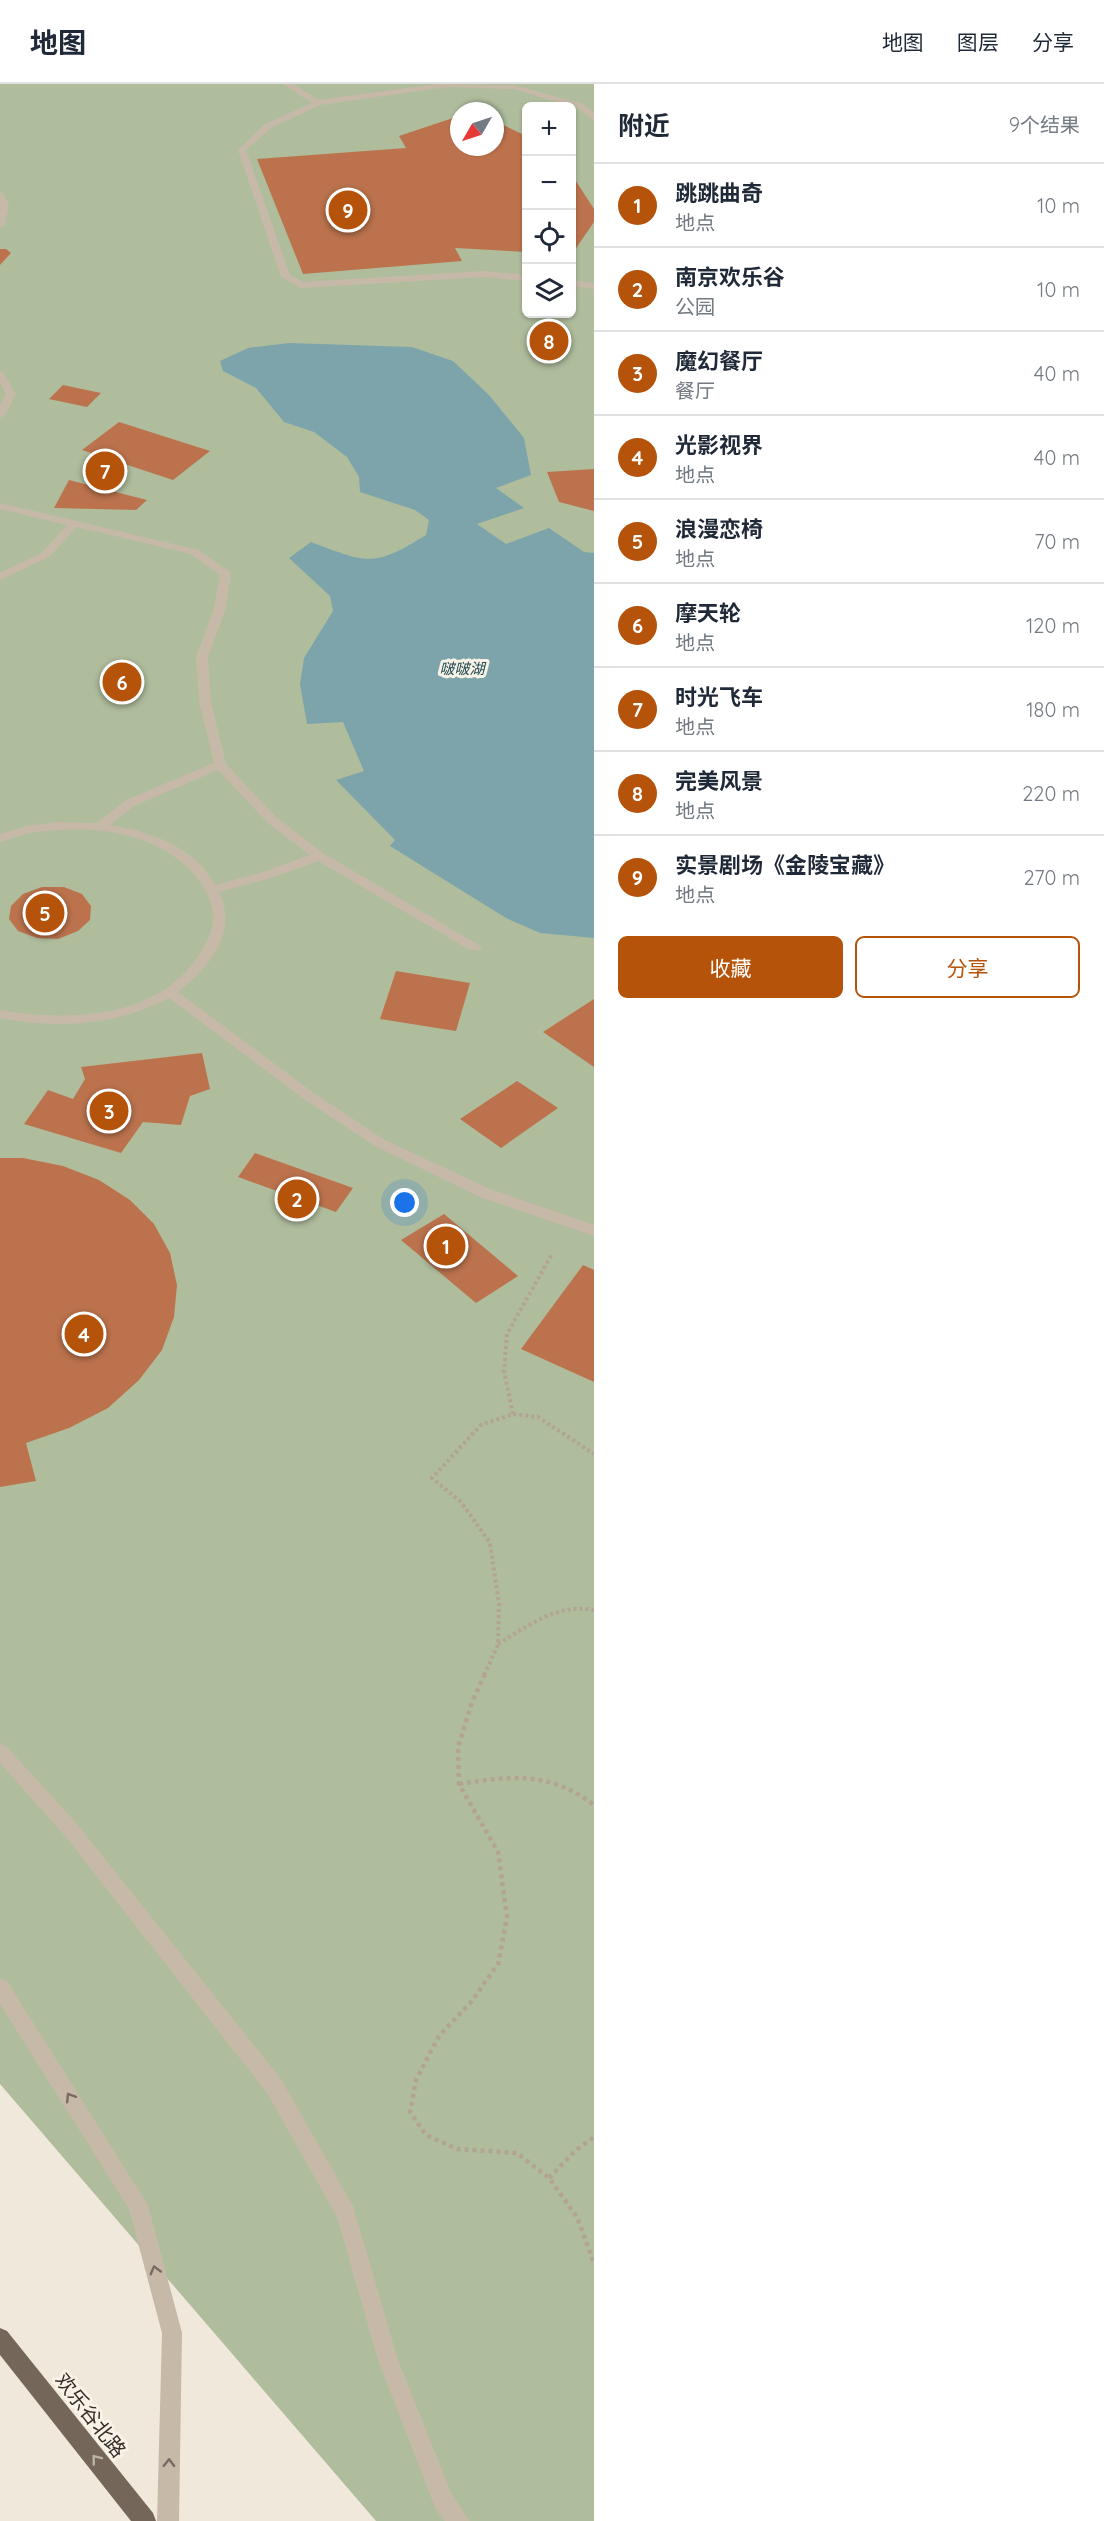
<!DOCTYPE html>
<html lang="zh">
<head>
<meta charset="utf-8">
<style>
  body { margin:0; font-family:Quicksand,"Noto Sans SC",sans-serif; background:#f6f6f7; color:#1f2937 }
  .controls { position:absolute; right:18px; top:18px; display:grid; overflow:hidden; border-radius:9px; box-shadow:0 2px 4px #0004 }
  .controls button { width:54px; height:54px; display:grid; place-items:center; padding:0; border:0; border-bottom:2px solid #e0e1e3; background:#fff; color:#1f2937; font:30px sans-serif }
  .compass { position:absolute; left:450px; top:18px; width:54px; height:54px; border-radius:50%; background:#fff; box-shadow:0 2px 4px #0004; rotate:231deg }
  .you { position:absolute; left:405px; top:1119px; width:21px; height:21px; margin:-15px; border:4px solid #fff; border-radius:50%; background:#1a73e8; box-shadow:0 0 0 9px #1a73e833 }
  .badge { display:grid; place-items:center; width:39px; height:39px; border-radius:50%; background:#b45309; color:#fff; font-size:20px; font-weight:700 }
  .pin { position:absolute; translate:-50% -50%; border:3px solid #fff; box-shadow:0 2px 6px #0006 }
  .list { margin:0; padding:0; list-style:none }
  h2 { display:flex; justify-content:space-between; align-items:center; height:78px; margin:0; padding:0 24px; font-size:26px }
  h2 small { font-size:20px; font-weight:400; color:#747a83 }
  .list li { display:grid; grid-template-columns:39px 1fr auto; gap:18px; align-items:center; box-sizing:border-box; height:84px; padding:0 24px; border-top:2px solid #e0e1e3 }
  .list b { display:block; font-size:22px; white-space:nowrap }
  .list p { margin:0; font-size:20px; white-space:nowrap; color:#747a83 }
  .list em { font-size:20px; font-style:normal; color:#747a83 }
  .actions { display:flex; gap:12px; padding:18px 24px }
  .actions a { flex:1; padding:14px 0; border:2px solid #b45309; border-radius:9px; text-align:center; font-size:21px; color:#b45309 }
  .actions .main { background:#b45309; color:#fff }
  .icon { flex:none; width:33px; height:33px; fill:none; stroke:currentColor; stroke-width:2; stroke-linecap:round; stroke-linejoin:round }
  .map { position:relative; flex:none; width:594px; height:2437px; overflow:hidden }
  header { display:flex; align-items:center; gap:36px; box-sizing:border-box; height:84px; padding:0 30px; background:#fff; border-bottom:2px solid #e0e1e3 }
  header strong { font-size:28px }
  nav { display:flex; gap:33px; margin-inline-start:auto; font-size:21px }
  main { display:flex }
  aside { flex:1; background:#fff }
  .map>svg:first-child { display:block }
  .green { fill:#afbd9d; fill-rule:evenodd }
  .water { fill:#7da4aa }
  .building { fill:#bc734d }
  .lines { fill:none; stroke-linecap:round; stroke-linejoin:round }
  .path-far1 { stroke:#b2a393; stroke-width:4; stroke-dasharray:3 3; stroke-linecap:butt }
  .path { stroke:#b2a393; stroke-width:4.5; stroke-dasharray:4 4; stroke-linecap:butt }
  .minor { fill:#c7b9a8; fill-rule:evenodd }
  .major { fill:#75665a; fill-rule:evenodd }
  .oneway { stroke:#766c62 }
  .oneway2 { stroke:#bdb3a8 }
  .labels { text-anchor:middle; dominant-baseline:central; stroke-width:6; stroke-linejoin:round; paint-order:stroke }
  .far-water-label { font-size:15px; font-style:italic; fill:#214a52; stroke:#f8f2e7 }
  .near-street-label { font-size:20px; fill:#342d28; stroke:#f8f2e7 }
</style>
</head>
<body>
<header>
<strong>地图</strong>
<nav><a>地图</a><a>图层</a><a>分享</a></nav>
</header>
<main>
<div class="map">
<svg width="594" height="2437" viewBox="0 0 594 2437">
  <rect width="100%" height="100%" fill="#f0e8db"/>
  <!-- green -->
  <path class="green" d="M 0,0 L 594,0 L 594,2437 L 376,2437 L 0,2000 ZM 526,22 L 572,22 L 572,230 L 526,230 ZM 459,27 L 495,27 L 495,63 L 459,63 Z"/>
  <!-- water -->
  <path class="water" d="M 289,259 L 412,263 L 453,277 L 489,311 L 524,354 L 531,391 L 496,404 L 524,424 L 477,440 L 506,460 L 549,444 L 584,468 L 594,469 L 594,854 L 540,849 L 506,834 L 390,762 L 395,756 L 336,696 L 364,687 L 343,638 L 307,640 L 300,600 L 304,574 L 333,527 L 330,512 L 289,474 L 311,458 C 367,479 373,484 426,451 L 429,436 L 415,426 L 360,408 L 359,393 L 347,373 L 314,348 L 284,338 L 256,304 L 223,287 L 220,277 L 248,264 Z"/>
  <!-- building -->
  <g class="building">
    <polygon points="459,32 459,63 495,63 495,37 526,52 526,168 455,164 462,177 303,190 257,75 406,64 399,52"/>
    <polygon points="572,91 594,125 594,138 572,170"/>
    <polygon points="0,165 6,165 11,169 0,181"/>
    <polygon points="63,301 101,309 87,323 49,315"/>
    <polygon points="119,338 210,367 173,396 82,366"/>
    <polygon points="594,385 594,427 559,418 547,388"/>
    <polygon points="69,396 147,416 136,426 54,424"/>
    <polygon points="42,803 64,803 82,810 91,822 90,836 78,847 58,855 37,854 18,847 9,835 11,822 23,810"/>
    <polygon points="396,887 470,899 456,947 380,935"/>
    <polygon points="594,915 594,983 543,948"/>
    <polygon points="202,969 210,1005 190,1012 181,1041 143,1038 121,1069 24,1040 48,1006 73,1015 85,995 81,983"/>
    <polygon points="517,997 558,1024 501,1064 460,1035"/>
    <polygon points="255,1069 353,1104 336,1128 238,1093"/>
    <polygon points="0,1074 23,1074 63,1082 99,1096 130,1116 154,1140 170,1169 177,1201 174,1233 162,1266 139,1296 108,1324 69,1344 26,1359 36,1397 0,1403"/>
    <polygon points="444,1130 518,1192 476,1219 401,1156"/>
    <polygon points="583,1181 594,1186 594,1298 521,1265"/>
  </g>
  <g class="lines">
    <!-- path-far1 -->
    <g class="path-far1">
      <polyline points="513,1330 504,1287 507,1250 552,1170"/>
      <path d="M 498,1560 C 528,1542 557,1519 594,1526"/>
      <polyline points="484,1591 498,1561 499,1520 490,1459 461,1418 432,1394 481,1341 513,1330 538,1333 594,1370"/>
    </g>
    <!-- path -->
    <g class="path">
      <polyline points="485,1590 472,1618 458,1663 459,1700 498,1768 507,1833 498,1880 471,1918 439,1952 416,1996 410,2028 426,2051 457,2065 517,2069 549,2094 577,2133 594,2179"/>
      <path d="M 459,1700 C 511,1692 550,1687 594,1721"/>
      <polyline points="549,2094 575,2067 594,2053"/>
    </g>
    <!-- minor -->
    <g class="minor">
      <polygon points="283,0 293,0 319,16 436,0 514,1 583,20 594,29 594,36 577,24 514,5 447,3 320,21 271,44 246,66 290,191 303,198 484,187 526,191 526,197 484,193 301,204 281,193 238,66 265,40 312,19"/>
      <polygon points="0,108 3,109 9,121 5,141 0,144"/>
      <polygon points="572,196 594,199 594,205 572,202"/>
      <polygon points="0,287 3,288 16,310 5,331 0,334 0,321 6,310 0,299"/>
      <path d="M 0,419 L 199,466 L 230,488 L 231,490 L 225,527 L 208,573 L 211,617 L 226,680 L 276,733 L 323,769 L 482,863 L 480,866 L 470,866 L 318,777 L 271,794 L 219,808 C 239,849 209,883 178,908 L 314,1009 L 385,1056 L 490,1105 L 594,1141 L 594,1152 L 480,1113 L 375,1062 L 304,1015 L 169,914 C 115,942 59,945 0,934 L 0,926 C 65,937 150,936 194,878 C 204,864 213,850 213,833 C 213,815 201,797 189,785 C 149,745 84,740 31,749 C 20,751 10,755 0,758 L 0,750 L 27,742 L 58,738 L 97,739 L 126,716 L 214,679 L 199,617 L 196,573 L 213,527 L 220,491 L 191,470 L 77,443 L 49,473 L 0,496 L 0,489 L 41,469 L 67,441 L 0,425 ZM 218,686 L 268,739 L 310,771 L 263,788 L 215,801 C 196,763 149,747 110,741 L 134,722 Z"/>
      <polygon points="0,1659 6,1662 77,1740 281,1995 353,2122 398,2276 452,2411 470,2437 445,2437 436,2426 378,2276 337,2133 267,2009 65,1752 0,1679"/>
      <polygon points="0,1894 7,1897 148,2121 182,2249 179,2437 157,2437 162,2249 129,2125 0,1920"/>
    </g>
    <!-- major -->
    <polygon class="major" points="0,2244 7,2247 153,2429 156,2437 131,2437 0,2271"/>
  </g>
  <!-- one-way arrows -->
  <defs><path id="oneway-chevron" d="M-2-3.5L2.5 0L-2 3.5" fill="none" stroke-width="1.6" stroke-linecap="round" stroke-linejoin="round" transform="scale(1.5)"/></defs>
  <g class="oneway">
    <use href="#oneway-chevron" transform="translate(70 2013) rotate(-122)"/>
    <use href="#oneway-chevron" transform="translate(155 2186) rotate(-105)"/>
    <use href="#oneway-chevron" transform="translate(169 2379) rotate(-89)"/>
  </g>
  <use class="oneway2" href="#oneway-chevron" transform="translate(96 2375) rotate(-128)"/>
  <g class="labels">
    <!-- far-water labels -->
    <g class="far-water-label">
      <text x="462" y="584">啵啵湖</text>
    </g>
    <!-- near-street labels -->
    <g class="near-street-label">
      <text transform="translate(91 2331) rotate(52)">欢乐谷北路</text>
    </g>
  </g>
</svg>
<div class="controls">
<button>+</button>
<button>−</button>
<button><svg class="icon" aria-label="locate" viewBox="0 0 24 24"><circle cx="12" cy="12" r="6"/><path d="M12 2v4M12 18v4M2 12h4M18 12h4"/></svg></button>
<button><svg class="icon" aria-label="layers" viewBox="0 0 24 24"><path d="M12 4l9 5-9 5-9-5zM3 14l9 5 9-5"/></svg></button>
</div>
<svg class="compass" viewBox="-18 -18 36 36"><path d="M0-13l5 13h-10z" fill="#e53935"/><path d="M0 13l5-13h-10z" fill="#747a83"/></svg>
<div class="you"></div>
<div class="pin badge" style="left:446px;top:1162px">1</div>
<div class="pin badge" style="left:297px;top:1115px">2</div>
<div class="pin badge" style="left:109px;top:1027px">3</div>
<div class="pin badge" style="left:84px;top:1250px">4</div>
<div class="pin badge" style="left:45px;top:829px">5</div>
<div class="pin badge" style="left:122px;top:598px">6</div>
<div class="pin badge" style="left:105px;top:387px">7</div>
<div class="pin badge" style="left:549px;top:257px">8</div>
<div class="pin badge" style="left:348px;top:126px">9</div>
</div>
<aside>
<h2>附近<small>9个结果</small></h2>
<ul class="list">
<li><span class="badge">1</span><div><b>跳跳曲奇</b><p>地点</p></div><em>10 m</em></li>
<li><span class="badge">2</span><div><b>南京欢乐谷</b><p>公园</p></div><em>10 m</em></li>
<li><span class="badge">3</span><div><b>魔幻餐厅</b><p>餐厅</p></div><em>40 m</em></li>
<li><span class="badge">4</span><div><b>光影视界</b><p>地点</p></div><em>40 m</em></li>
<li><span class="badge">5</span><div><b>浪漫恋椅</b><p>地点</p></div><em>70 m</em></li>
<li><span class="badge">6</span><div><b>摩天轮</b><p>地点</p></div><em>120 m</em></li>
<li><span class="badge">7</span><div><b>时光飞车</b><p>地点</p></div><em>180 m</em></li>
<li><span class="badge">8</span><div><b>完美风景</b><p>地点</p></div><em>220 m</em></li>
<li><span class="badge">9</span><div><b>实景剧场《金陵宝藏》</b><p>地点</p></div><em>270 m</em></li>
</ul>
<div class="actions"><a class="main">收藏</a><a>分享</a></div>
</aside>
</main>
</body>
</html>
